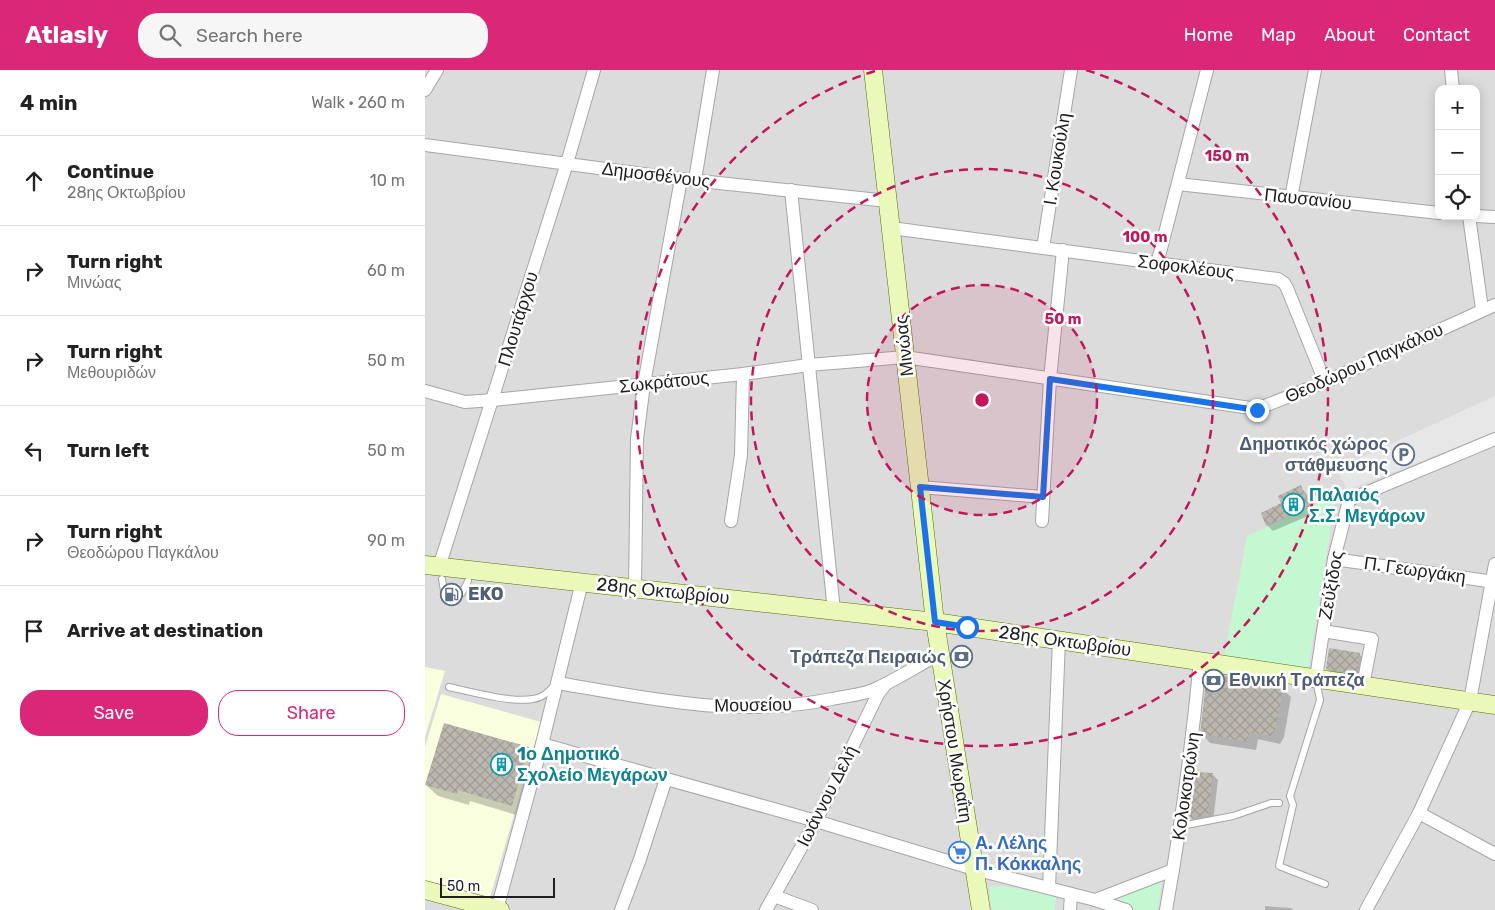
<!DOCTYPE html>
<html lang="en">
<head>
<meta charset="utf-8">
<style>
  body { margin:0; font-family:Rubik,sans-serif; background:#f6f6f6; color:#222 }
  .controls { position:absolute; right:15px; top:15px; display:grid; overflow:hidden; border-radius:10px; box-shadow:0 2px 12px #0003 }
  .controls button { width:45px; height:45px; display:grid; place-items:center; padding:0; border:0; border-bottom:1px solid #e0e0e0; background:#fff; color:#222; font:25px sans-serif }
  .scale { position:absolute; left:15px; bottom:12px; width:115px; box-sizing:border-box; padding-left:5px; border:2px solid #1f1f1f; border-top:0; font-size:14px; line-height:18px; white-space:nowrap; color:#1f1f1f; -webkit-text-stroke:4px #fff; paint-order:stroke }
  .stop { position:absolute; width:15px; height:15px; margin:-11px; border:4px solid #1a73e8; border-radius:50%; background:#fff }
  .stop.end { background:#1a73e8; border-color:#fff; box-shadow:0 1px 5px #0008 }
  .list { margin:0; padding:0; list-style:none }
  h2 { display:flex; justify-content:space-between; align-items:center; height:65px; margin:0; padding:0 20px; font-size:21px }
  h2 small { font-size:16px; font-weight:400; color:#767676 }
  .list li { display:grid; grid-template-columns:32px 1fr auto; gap:15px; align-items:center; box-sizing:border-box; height:90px; padding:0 20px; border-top:1px solid #e0e0e0 }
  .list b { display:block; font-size:19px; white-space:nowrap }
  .list p { margin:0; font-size:16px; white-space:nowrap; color:#767676 }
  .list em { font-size:16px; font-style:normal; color:#767676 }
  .actions { display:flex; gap:10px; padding:15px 20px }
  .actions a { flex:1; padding:11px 0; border:1px solid #db2777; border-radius:20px; text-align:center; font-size:18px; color:#db2777 }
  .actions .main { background:#db2777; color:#fff }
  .icon { flex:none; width:28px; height:28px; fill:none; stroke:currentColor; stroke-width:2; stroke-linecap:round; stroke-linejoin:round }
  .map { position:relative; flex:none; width:1070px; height:840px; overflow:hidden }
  header { display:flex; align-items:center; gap:30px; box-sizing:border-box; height:70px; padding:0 25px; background:#db2777; color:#fff }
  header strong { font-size:24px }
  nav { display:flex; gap:28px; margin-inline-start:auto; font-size:18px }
  .search { width:350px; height:45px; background:#f6f6f6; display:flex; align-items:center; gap:12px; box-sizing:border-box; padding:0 18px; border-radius:20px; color:#767676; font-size:19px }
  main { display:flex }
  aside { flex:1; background:#fff }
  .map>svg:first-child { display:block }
  .residential { fill:#dddcdc; fill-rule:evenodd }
  .education { fill:#f9fedf }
  .park { fill:#c3f8d1 }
  .parking { fill:#e7e7e7 }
  .shadow { fill:#0003 }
  .building { fill:url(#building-cross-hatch) }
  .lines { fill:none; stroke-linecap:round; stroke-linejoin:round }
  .lane-casing { stroke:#a6a6a6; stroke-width:8 }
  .street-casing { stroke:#a6a6a6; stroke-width:14 }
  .secondary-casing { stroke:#547308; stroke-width:19 }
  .lane { stroke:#fff; stroke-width:6 }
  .street { stroke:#fff; stroke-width:12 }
  .secondary { stroke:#eaf8ba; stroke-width:18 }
  .route { stroke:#1a73e8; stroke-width:6 }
  .ring { fill:none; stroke:#c2185b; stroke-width:2.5; stroke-dasharray:9 6 }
  .labels { text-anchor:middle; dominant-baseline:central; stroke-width:5; stroke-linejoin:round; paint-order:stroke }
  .street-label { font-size:18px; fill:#1f1f1f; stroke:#fff }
  .service-label { font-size:18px; font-weight:bold; fill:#4e5e75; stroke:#fff; text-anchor:end }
  .culture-label { font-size:18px; font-weight:bold; fill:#0d838f; stroke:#fff; text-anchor:start }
  .shop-label { font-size:18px; font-weight:bold; fill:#366cbe; stroke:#fff; text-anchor:start }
  .centre { fill:#c2185b; stroke:#fff; stroke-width:2.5 }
  .ring-label { font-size:15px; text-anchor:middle; font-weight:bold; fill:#c2185b; stroke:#fff; stroke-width:5; stroke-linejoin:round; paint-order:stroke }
</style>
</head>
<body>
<header>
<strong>Atlasly</strong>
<div class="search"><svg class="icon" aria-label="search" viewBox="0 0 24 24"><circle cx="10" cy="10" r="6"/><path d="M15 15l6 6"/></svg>Search here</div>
<nav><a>Home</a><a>Map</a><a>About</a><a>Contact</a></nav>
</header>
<main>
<aside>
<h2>4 min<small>Walk · 260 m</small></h2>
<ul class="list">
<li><svg class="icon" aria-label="ahead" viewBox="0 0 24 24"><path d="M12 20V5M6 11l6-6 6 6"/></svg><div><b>Continue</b><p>28ης Οκτωβρίου</p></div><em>10 m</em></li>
<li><svg class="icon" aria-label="right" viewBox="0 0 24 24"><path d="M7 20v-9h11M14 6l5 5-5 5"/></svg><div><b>Turn right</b><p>Μινώας</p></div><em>60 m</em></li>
<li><svg class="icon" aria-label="right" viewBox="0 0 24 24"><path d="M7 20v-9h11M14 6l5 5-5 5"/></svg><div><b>Turn right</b><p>Μεθουριδών</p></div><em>50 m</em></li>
<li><svg class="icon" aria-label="left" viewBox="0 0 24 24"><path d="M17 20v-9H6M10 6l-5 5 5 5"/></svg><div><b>Turn left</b></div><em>50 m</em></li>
<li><svg class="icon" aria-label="right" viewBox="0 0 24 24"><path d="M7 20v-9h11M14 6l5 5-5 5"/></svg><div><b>Turn right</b><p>Θεοδώρου Παγκάλου</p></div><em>90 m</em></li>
<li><svg class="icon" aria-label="arrive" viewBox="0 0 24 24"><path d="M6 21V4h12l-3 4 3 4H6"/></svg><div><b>Arrive at destination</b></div></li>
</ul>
<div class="actions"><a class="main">Save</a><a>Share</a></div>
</aside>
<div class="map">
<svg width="1070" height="840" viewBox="0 0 1070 840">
  <defs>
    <pattern id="building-cross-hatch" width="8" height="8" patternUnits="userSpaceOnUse" patternTransform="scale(1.25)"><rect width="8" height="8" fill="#bcb7ae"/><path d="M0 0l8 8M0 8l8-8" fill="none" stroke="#a19d95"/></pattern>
  </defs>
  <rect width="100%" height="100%" fill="#efeee5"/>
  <!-- residential -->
  <path class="residential" d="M 0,0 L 1070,0 L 1070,840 L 0,840 ZM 1014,19 L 1051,19 L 1051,146 L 1014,146 Z"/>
  <!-- education -->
  <g class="education">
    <polygon points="0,597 20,601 0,667"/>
    <polygon points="16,624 116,652 63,834 0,814 0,677"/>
  </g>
  <!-- park -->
  <g class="park">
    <polygon points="911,425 883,600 799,586 822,466"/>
    <polygon points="737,811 732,840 705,840 689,834 690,827"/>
    <polygon points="577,816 631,825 630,840 567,840 564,817"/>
  </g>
  <!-- parking -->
  <polygon class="parking" points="1070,326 1070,362 923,420 911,399"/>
  <!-- shadow -->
  <g class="shadow">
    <polygon points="875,417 881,423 890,443 848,461 843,456 838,443 858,434"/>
    <polygon points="934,584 940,590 937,609 908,604 902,599"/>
    <polygon points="830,611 834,616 857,619 866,627 859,667 855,674 833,669 831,680 785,673 777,664"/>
    <polygon points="103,678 115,689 98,747 45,731 44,735 13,726 1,715"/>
    <polygon points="772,703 787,704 793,710 788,751 771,753 766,748"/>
    <polygon points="840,836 866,838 868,840 840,840"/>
  </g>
  <!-- building -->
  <g class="building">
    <polygon points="876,415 885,437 841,456 836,443 856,433 853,426"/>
    <polygon points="904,578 935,583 932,604 901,599"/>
    <polygon points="782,603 831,610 830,614 858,617 851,658 846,666 824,662 823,672 775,664"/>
    <polygon points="19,653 104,677 87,736 33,720 32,724 0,715"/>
    <polygon points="771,702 788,703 783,746 764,748"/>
  </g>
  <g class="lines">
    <defs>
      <g id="lane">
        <polyline points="17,509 19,521 37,523 43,511"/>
        <polyline points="891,610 895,630 865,726 868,735 854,796 900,814"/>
        <path d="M 24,617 C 46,622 87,633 108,629 C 117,628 122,623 128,617"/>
        <polyline points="756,756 808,746 846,733 854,733"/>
      </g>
      <g id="street">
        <polyline points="1026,0 1028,19"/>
        <polyline points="0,20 12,0"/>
        <polyline points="0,75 256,109 463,131"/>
        <polyline points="270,110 288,0"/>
        <polyline points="753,114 1014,143"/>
        <polyline points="366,120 409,541"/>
        <polyline points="866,128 890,0"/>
        <polyline points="1044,146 1057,239"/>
        <polyline points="1051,146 1070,147"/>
        <polyline points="466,158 853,209 859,213 862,218 900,312"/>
        <polyline points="618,178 646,0"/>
        <polyline points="732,194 782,0"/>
        <polyline points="0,321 40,332 68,330 318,304 384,295 480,287 832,339 900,312 1070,235"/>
        <polyline points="495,417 618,427"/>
        <polyline points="306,451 316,385 318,304"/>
        <polyline points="617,451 625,309 638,180"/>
        <polyline points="909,489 1070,512"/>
        <polyline points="14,497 142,93 169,0"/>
        <polyline points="210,518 212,369 219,314 256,109"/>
        <polyline points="898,561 947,569 938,615"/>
        <polyline points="891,608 909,489 924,430 1070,369"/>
        <path d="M 133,613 C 225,629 313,648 407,629 C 420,626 436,625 448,620 C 471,610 493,595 515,584"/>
        <polyline points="117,674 391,751 549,799 670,830 701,840"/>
        <polyline points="994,743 1070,784"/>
        <polyline points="624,818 634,570"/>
        <polyline points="349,826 387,840"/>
        <polyline points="670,830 748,800"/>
        <polyline points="72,839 117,674 157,512"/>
        <polyline points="196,840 215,789 241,709"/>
        <polyline points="341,840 391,751 453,624 460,615"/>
        <polyline points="645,840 646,824"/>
        <path d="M 741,840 C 756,757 767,675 775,591"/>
        <polyline points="941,840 994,743 1045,631 1070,494"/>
      </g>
      <g id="secondary">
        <polyline points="448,0 510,552 556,840"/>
        <polyline points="0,495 510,552 1070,635"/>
        <polyline points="0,820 75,840"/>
      </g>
    </defs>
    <!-- lane casing -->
    <use href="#lane" class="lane-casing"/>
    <!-- street casing -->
    <use href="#street" class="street-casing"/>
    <!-- secondary casing -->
    <use href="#secondary" class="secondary-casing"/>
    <!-- lane -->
    <use href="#lane" class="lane"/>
    <!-- street -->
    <use href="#street" class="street"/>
    <!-- secondary -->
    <use href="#secondary" class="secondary"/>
  </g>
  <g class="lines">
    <!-- route -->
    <polyline class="route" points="542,557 510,552 495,417 618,427 625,309 832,340"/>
  </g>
  <!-- distance rings -->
  <circle cx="557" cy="330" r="115" fill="#c2185b" fill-opacity=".12"/>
  <g class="ring">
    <circle cx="557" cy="330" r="115"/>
    <circle cx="557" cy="330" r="231"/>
    <path d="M661 0A346 346 0 1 1 453 0"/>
  </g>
  <!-- icons -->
  <defs>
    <symbol id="parking-ring" viewBox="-11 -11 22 22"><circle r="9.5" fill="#fff" stroke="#5c6f8a" stroke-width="1.5"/><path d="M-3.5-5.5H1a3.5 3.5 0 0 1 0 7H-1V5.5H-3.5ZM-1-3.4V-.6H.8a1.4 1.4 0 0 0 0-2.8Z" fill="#5c6f8a"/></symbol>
    <symbol id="building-ring" viewBox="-11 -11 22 22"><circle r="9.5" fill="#fff" stroke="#0f9aa8" stroke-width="1.5"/><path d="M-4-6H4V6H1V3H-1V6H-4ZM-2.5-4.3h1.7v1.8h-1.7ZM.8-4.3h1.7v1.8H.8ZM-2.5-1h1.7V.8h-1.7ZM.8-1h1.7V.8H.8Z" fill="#0f9aa8"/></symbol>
    <symbol id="fuel-ring" viewBox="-11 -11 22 22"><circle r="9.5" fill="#fff" stroke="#5c6f8a" stroke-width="1.5"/><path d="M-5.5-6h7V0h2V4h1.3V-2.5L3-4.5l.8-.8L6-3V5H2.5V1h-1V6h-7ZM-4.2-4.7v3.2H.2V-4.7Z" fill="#5c6f8a"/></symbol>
    <symbol id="bank-ring" viewBox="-11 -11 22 22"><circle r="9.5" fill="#fff" stroke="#5c6f8a" stroke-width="1.5"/><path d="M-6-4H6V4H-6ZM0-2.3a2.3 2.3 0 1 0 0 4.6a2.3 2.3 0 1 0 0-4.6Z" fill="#5c6f8a"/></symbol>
    <symbol id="supermarket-ring" viewBox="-11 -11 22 22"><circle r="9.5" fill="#fff" stroke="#3f7fe0" stroke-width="1.5"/><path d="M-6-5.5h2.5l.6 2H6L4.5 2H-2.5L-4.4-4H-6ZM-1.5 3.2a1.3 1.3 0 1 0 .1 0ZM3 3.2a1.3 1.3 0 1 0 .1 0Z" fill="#3f7fe0"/></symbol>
  </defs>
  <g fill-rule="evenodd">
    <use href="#parking-ring" x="966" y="372" width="25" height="25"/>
    <use href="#building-ring" x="856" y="422" width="25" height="25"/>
    <use href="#fuel-ring" x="14" y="512" width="25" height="25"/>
    <use href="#bank-ring" x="524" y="574" width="25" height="25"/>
    <use href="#bank-ring" x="776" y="598" width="25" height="25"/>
    <use href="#building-ring" x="64" y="682" width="25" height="25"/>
    <use href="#supermarket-ring" x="522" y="770" width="25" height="25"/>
  </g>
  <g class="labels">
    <!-- street labels -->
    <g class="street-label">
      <text transform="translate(632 89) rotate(-81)">Ι. Κουκούλη</text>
      <text transform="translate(231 105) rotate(7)">Δημοσθένους</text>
      <text transform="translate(883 129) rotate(6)">Παυσανίου</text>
      <text transform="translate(761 197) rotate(7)">Σοφοκλέους</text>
      <text transform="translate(93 249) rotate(-73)">Πλουτάρχου</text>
      <text transform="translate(479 276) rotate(-96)">Μινώας</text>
      <text transform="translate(939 293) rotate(-24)">Θεοδώρου Παγκάλου</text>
      <text transform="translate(239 312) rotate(-6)">Σωκράτους</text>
      <text transform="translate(990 500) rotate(8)">Π. Γεωργάκη</text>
      <text transform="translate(906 515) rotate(-80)">Ζεύξιδος</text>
      <text transform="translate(238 521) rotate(6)">28ης Οκτωβρίου</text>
      <text transform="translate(640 571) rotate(8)">28ης Οκτωβρίου</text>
      <text transform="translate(328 635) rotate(-1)">Μουσείου</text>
      <text transform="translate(530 681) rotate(81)">Χρήστου Μωραΐτη</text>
      <text transform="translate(761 716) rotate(-82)">Κολοκοτρώνη</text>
      <text transform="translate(402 726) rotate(-63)">Ιωάννου Δελή</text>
    </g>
    <!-- service labels -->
    <g class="service-label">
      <text x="963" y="374">Δημοτικός χώρος<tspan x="963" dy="21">στάθμευσης</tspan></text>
      <text x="43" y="524" text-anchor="start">EKO</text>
      <text x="521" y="587">Τράπεζα Πειραιώς</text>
      <text x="804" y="610" text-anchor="start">Εθνική Τράπεζα</text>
    </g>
    <!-- culture labels -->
    <g class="culture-label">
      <text x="884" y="425">Παλαιός<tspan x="884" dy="21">Σ.Σ. Μεγάρων</tspan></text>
      <text x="92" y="684">1ο Δημοτικό<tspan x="92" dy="21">Σχολείο Μεγάρων</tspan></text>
    </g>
    <!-- shop labels -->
    <g class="shop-label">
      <text x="550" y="773">Α. Λέλης<tspan x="550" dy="21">Π. Κόκκαλης</tspan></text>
    </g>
  </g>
  <circle cx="557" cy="330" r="8" class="centre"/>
  <g class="ring-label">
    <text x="802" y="91">150 m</text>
    <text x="720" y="172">100 m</text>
    <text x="638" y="254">50 m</text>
  </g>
</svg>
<div class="controls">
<button>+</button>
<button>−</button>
<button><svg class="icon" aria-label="locate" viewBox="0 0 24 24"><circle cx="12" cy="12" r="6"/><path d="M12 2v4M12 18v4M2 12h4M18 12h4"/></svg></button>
</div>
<div class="scale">50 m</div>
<div class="stop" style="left:542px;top:557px"></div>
<div class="stop end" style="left:832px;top:340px"></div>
</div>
</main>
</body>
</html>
